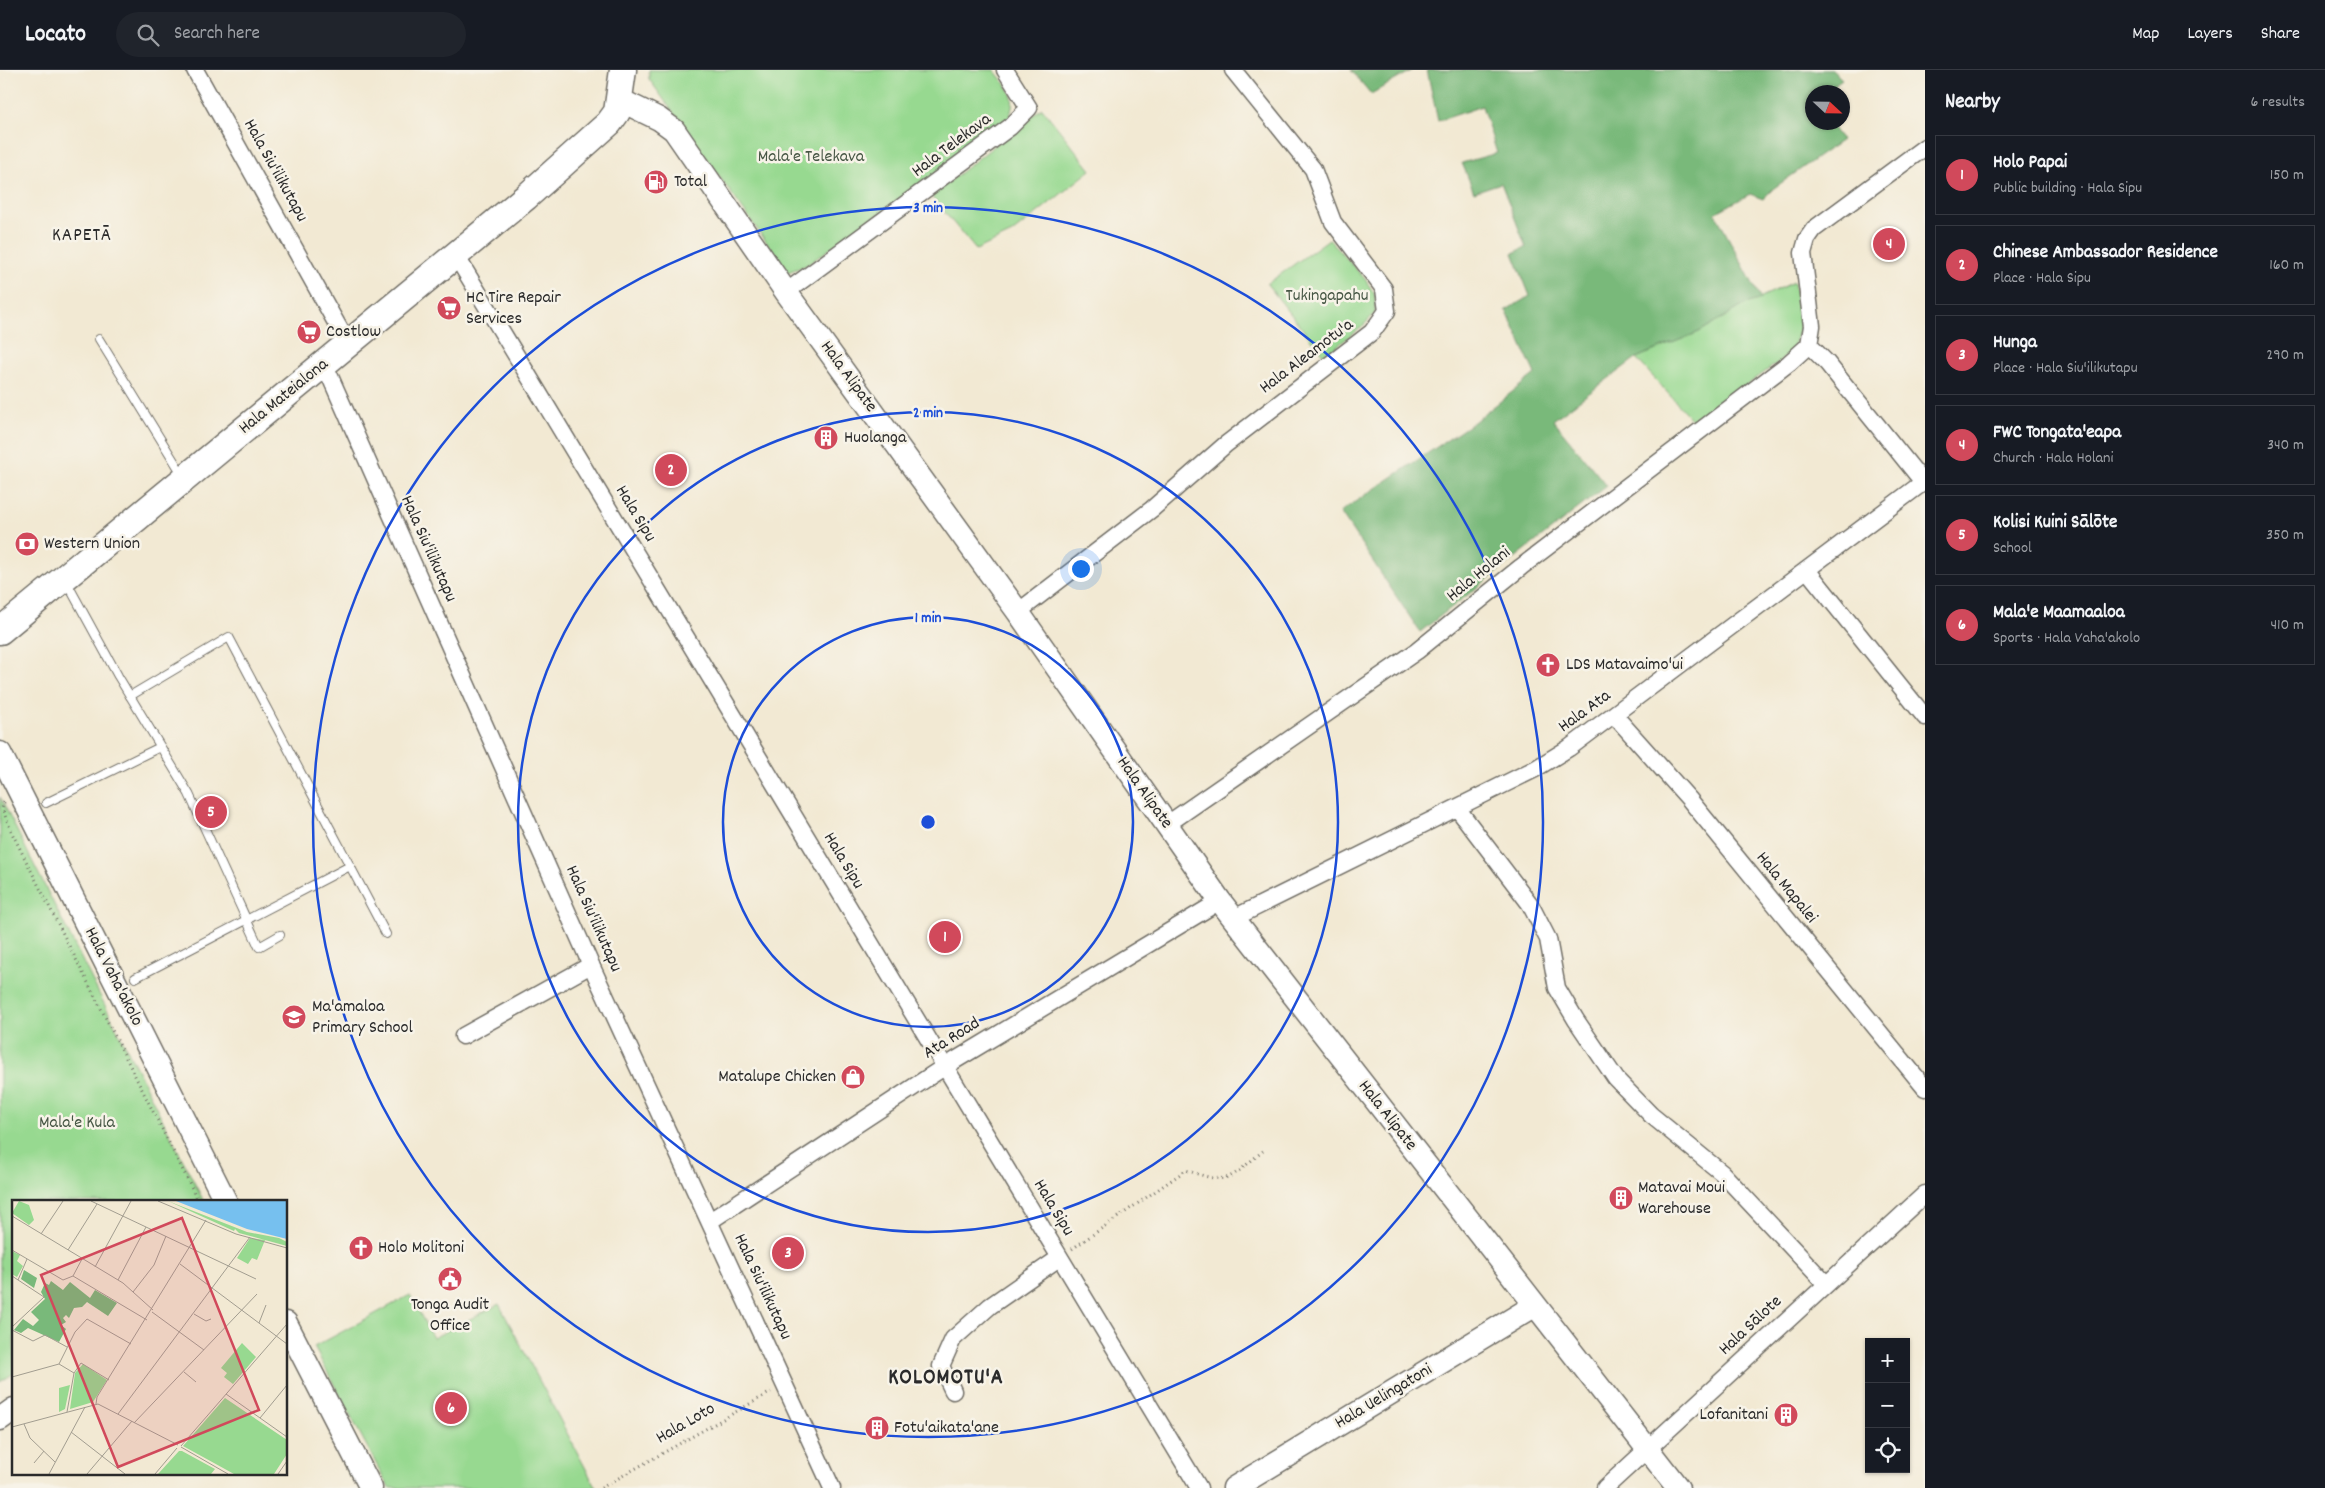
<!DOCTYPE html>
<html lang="en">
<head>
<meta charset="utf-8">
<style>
  body { margin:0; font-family:Dekko,sans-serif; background:#20242c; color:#f1f3f6 }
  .controls { position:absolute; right:15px; bottom:15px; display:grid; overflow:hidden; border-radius:0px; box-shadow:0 1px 4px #0004 }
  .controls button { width:45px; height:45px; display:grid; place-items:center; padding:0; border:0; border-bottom:1px solid #363941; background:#171b24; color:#f1f3f6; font:25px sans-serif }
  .compass { position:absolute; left:1805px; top:15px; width:45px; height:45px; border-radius:50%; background:#171b24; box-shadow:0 1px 4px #0004; rotate:112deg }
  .you { position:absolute; left:1080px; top:498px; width:18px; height:18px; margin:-12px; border:4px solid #fff; border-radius:50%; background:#1a73e8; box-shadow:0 0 0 8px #1a73e833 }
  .badge { display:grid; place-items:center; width:32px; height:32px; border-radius:50%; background:#d1495b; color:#fff; font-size:16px; font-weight:700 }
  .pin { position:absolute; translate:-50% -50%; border:2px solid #fff; box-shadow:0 1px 5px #0006 }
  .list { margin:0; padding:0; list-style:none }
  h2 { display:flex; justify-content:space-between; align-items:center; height:65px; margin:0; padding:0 20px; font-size:21px }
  h2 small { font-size:16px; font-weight:400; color:#9ea1a6 }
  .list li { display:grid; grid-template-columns:32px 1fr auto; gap:15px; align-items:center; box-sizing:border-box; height:80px; margin:0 10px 10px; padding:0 10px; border:1px solid #363941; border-radius:0px }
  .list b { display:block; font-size:19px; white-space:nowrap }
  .list p { margin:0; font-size:16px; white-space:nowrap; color:#9ea1a6 }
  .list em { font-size:16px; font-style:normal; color:#9ea1a6 }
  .icon { flex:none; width:28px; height:28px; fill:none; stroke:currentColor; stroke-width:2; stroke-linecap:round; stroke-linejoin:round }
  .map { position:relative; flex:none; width:1925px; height:1418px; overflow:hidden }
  header { display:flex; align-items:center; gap:30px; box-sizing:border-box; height:70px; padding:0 25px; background:#171b24; border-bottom:1px solid #363941 }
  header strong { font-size:24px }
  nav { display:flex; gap:28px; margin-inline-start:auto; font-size:18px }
  .search { width:350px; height:45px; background:#20242c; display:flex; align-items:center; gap:12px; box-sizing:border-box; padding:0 18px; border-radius:28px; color:#9ea1a6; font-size:19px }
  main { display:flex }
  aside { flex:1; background:#171b24 }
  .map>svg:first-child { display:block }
  .green { fill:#97d990; stroke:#61825e }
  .forest { fill:#79b97a; stroke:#527252 }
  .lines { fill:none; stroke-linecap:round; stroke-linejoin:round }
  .lane-casing { stroke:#716e66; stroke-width:10 }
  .street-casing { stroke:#716e66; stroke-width:19 }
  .secondary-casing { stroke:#716e66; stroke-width:25 }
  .primary-casing { stroke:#716e66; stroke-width:29 }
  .path { stroke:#716e66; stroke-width:3; stroke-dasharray:1 4; stroke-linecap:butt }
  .lane { stroke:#fff; stroke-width:8 }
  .street { stroke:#fff; stroke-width:16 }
  .secondary { stroke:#fff; stroke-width:22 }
  .primary { stroke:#fff; stroke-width:26 }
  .ring { fill:none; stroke:#1d4ed8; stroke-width:2.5 }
  .labels { text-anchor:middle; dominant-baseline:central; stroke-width:5; stroke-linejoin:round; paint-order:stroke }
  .street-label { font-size:18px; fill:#2b2b2b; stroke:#f7f3e8 }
  .park-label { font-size:18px; fill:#465644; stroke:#f7f3e8 }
  .poi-label { font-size:18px; fill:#2b2b2b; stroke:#f7f3e8; text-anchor:start }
  .neighbourhood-label { font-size:19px; letter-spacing:1px; fill:#2b2b2b; stroke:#f7f3e8 }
  .district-label { font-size:22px; font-weight:bold; letter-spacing:1px; fill:#2b2b2b; stroke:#f7f3e8 }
  .inset-road { fill:none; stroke:#a29d90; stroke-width:1 }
  .view { fill:#d1495b; fill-opacity:0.15; stroke:#d1495b; stroke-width:2.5 }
  .inset-edge { fill:none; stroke:#2b2b2b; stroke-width:2.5 }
  .centre { fill:#1d4ed8; stroke:#f7f3e8; stroke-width:2.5 }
  .ring-label { font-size:15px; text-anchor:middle; font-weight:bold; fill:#1d4ed8; stroke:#f7f3e8; stroke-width:5; stroke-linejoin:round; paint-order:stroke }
</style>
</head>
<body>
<header>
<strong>Locato</strong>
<div class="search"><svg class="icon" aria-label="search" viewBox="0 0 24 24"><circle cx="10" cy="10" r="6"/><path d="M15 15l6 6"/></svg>Search here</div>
<nav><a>Map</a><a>Layers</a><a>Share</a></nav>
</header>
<main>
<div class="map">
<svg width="1925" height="1418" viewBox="0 0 1925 1418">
  <rect width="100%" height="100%" fill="#f7f3e8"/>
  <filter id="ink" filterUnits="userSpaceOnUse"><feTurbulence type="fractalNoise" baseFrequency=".02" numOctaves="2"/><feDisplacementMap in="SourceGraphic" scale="10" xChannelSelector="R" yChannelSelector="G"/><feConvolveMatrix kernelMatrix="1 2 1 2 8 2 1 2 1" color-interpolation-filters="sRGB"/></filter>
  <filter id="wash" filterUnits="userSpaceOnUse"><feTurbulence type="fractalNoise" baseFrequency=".0096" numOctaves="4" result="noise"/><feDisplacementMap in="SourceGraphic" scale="20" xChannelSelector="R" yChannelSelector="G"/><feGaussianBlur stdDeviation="1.12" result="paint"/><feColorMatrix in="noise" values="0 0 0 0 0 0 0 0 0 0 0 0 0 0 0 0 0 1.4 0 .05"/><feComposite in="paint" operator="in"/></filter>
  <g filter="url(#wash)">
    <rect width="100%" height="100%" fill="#f2e9d3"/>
    <!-- green -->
    <g class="green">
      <path d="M 649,0 L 994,0 C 1008,18 1018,24 1009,48 L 922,114 L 807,195 L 788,202 L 649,9 Z"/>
      <polygon points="1042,38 1091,100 1012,163 976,180 931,126"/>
      <polygon points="1329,169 1365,209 1375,225 1375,243 1362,257 1324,286 1267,214"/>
      <polygon points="1794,212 1801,257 1791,283 1695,353 1636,288 1699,262 1746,234"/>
      <polygon points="0,727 204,1132 14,1132 14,1303 0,1312"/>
      <polygon points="410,1225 433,1268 499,1234 596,1418 389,1418 314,1277"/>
    </g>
    <!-- forest -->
    <g class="forest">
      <polygon points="1351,0 1413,0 1371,24"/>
      <polygon points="1427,0 1832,0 1842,9 1824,22 1812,22 1812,52 1829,53 1842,70 1774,118 1763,129 1750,124 1715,143 1761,229 1746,234 1699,262 1636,288 1553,350 1607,416 1420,562 1340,442 1474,352 1535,304 1506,240 1530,226 1513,183 1526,177 1501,113 1474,122 1462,93 1497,83 1482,36 1438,51"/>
    </g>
  </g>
  <g filter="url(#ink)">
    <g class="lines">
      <defs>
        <g id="lane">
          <polyline points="99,269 182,404"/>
          <polyline points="66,511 118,606 189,724 259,877 280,865"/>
          <polyline points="130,626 229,567 386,864"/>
          <polyline points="46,733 160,677"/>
          <polyline points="135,908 350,796"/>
        </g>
        <g id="street">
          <polyline points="195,0 348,274"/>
          <polyline points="455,184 1199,1418"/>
          <polyline points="786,222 1010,57 1029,38 1005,0"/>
          <polyline points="1809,275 1812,256 1803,183 1807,169 1814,159 1925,77"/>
          <polyline points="1809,275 1827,293 1923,412"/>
          <polyline points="324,293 591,895 832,1418"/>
          <polyline points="1807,500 1925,647"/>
          <polyline points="1018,542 1152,439 1225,375 1372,262 1387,241 1384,219 1333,152 1313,99 1233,0"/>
          <polyline points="1615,646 1689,729 1925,1018"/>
          <polyline points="1457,738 1530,834 1548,869 1557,918 1576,950 1616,1009 1651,1045 1722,1103 1826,1214"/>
          <polyline points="1166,755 1417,581 1521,497 1789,293 1809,275"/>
          <polyline points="1234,848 1535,699 1569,678 1925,411"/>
          <polyline points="463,966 591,895"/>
          <polyline points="710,1151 944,997 1220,831"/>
          <polyline points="953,1321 941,1296 953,1269 990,1236 1059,1188"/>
          <polyline points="1605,1418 1925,1124"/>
        </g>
        <g id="secondary">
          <polyline points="618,29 659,49 674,60 786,222 1018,542 1220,831 1678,1418"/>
          <polyline points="0,683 226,1132"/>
          <polyline points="286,1253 371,1418"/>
          <polyline points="0,1349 14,1339"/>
          <polyline points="1234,1418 1534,1236"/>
        </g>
        <polyline id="primary" points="0,561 526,127 609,53 617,42 623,0"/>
      </defs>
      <!-- lane casing -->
      <use href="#lane" class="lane-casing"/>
      <!-- street casing -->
      <use href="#street" class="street-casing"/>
      <!-- secondary casing -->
      <use href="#secondary" class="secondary-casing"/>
      <!-- primary casing -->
      <use href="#primary" class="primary-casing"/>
      <!-- path -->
      <g class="path">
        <polyline points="4,732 2,738 12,763 199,1132"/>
        <path d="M 1072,1179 L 1186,1100 C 1231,1116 1228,1109 1263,1081"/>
        <polyline points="601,1418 771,1322"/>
      </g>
      <!-- lane -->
      <use href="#lane" class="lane"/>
      <!-- street -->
      <use href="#street" class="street"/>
      <!-- secondary -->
      <use href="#secondary" class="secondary"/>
      <!-- primary -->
      <use href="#primary" class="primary"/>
    </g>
  </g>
  <!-- distance rings -->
  <g class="ring">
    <circle cx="928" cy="752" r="205"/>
    <circle cx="928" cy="752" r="410"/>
    <circle cx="928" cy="752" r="615"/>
  </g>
  <!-- icons -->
  <defs>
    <symbol id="fuel-disc" viewBox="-11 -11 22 22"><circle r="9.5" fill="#d1495b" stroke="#f7f3e8"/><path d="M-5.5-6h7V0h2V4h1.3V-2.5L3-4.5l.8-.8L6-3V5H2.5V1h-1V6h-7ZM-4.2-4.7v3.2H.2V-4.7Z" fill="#fff"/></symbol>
    <symbol id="supermarket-disc" viewBox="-11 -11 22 22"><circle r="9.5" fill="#d1495b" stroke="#f7f3e8"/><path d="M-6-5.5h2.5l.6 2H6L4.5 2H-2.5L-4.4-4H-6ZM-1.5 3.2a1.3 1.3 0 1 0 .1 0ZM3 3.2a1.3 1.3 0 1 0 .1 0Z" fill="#fff"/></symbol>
    <symbol id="building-disc" viewBox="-11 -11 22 22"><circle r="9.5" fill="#d1495b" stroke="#f7f3e8"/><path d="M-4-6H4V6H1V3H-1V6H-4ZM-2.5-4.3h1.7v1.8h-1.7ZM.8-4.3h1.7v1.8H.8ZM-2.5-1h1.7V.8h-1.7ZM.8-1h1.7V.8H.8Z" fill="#fff"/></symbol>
    <symbol id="bank-disc" viewBox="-11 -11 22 22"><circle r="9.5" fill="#d1495b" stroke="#f7f3e8"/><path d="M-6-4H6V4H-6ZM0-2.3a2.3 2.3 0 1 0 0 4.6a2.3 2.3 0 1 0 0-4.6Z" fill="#fff"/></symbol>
    <symbol id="church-disc" viewBox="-11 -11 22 22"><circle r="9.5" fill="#d1495b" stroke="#f7f3e8"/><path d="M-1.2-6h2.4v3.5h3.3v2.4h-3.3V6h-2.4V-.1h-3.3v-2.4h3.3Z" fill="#fff"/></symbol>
    <symbol id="school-disc" viewBox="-11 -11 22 22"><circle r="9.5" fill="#d1495b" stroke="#f7f3e8"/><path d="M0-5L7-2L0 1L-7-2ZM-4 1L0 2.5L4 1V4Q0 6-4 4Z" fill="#fff"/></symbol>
    <symbol id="shop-disc" viewBox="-11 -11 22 22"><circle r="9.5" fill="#d1495b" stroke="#f7f3e8"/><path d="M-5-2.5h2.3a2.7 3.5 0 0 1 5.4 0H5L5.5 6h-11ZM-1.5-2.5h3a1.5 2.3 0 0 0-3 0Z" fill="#fff"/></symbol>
    <symbol id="civic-disc" viewBox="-11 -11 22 22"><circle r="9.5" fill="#d1495b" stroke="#f7f3e8"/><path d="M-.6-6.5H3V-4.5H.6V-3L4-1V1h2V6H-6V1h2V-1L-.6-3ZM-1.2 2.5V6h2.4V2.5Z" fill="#fff"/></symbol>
  </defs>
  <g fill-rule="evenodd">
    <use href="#fuel-disc" x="642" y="98" width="28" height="28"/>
    <use href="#supermarket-disc" x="435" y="224" width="28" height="28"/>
    <use href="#supermarket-disc" x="295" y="248" width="28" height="28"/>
    <use href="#building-disc" x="812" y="354" width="28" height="28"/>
    <use href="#bank-disc" x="13" y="460" width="28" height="28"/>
    <use href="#church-disc" x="1534" y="581" width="28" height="28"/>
    <use href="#school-disc" x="280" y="933" width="28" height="28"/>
    <use href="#shop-disc" x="839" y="993" width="28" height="28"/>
    <use href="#building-disc" x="1607" y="1114" width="28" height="28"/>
    <use href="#church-disc" x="347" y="1164" width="28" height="28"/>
    <use href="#civic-disc" x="436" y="1195" width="28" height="28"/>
    <use href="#building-disc" x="1772" y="1331" width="28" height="28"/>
    <use href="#building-disc" x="863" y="1344" width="28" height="28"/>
  </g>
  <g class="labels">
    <!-- street labels -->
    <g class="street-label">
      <text transform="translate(952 76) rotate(-37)">Hala Telekava</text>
      <text transform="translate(275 101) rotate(61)">Hala Siu'ilikutapu</text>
      <text transform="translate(1307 287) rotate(-37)">Hala Aleamotu'a</text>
      <text transform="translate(848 307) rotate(54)">Hala Alipate</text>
      <text transform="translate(284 327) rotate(-39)">Hala Mateialona</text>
      <text transform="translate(635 444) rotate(59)">Hala Sipu</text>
      <text transform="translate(428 479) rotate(66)">Hala Siu'ilikutapu</text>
      <text transform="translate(1479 505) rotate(-39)">Hala Holani</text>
      <text transform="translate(1585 642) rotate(-36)">Hala Ata</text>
      <text transform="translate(1144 723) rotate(55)">Hala Alipate</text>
      <text transform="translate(843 791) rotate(59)">Hala Sipu</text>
      <text transform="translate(1786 818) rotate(51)">Hala Mapalei</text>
      <text transform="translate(593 849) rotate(66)">Hala Siu'ilikutapu</text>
      <text transform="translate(113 907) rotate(63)">Hala Vaha'akolo</text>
      <text transform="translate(952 969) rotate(-32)">Ata Road</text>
      <text transform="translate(1387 1046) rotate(52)">Hala Alipate</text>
      <text transform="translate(1053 1138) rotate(59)">Hala Sipu</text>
      <text transform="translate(762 1217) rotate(65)">Hala Siu'ilikutapu</text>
      <text transform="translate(1751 1256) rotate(-43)">Hala Sālote</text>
      <text transform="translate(1384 1327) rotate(-31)">Hala Uelingatoni</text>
      <text transform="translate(686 1354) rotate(-30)">Hala Loto</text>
    </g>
    <!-- park labels -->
    <g class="park-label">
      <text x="811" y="87">Mala'e Telekava</text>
      <text x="1327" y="226">Tukingapahu</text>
      <text x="77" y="1053">Mala'e Kula</text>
    </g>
    <!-- poi labels -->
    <g class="poi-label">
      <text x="674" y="112">Total</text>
      <text x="466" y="228">HC Tire Repair<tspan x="466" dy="21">Services</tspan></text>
      <text x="326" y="262">Costlow</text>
      <text x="844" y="368">Huolanga</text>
      <text x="44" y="474">Western Union</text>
      <text x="1566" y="595">LDS Matavaimo'ui</text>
      <text x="312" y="937">Ma'amaloa<tspan x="312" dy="21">Primary School</tspan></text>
      <text x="836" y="1007" text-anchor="end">Matalupe Chicken</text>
      <text x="1638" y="1118">Matavai Moui<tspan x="1638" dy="21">Warehouse</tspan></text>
      <text x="378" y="1178">Holo Molitoni</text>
      <text x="450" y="1235" text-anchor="middle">Tonga Audit<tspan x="450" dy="21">Office</tspan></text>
      <text x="1768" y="1345" text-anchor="end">Lofanitani</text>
      <text x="894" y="1358">Fotu'aikata'ane</text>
    </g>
    <!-- neighbourhood labels -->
    <g class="neighbourhood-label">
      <text x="82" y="166">KAPETĀ</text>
    </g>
    <!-- district labels -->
    <g class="district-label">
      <text x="946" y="1308">KOLOMOTU'A</text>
    </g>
  </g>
  <!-- overview -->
  <g transform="translate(12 1130)">
    <rect width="275" height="275" fill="#f2e9d3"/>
    <path d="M 7,1 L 17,5 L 22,20 L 17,25 L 0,13 ZM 156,1 L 235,32 L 267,38 L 275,42 L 275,46 L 227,33 L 223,29 L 222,31 ZM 238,38 L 253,40 L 245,60 L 240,58 L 236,64 L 225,58 ZM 0,51 L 8,55 L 5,61 L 11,66 L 5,77 L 0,74 ZM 230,143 L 244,157 L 221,184 L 212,177 L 215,173 L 209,168 ZM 71,164 L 95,180 L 81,202 L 58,209 L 63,173 ZM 58,185 L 53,209 L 47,212 L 47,188 ZM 213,198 L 275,240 L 275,254 L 262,274 L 222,274 L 171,246 ZM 167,251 L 170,251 L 203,269 L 199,274 L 146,274 Z" fill="#97d990"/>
    <path d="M 12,70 L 25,78 L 22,88 L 9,79 ZM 39,81 L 51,90 L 58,82 L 78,98 L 83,90 L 105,103 L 96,116 L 75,102 L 70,107 L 62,108 L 57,118 L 54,115 L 51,118 L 54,122 L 49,125 L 54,129 L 47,142 L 16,128 L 9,133 L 2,130 L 11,119 L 21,126 L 27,120 L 19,112 L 33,99 L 29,92 L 33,83 L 37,85 Z" fill="#79b97a"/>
    <path d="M 164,1 L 275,1 L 275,39 L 235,29 Z" fill="#76c0ef"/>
    <path class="inset-road" d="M 79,1 L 244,79M 146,1 L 224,34 L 275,48M 0,16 L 111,83 L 141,110M 29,34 L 51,1M 0,50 L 51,80 L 61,76 L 70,59M 56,50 L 85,4M 168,64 L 275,144M 83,67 L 119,1M 0,76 L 32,97 L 0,127M 61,76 L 135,120M 6,80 L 15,59M 106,80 L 134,27M 121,92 L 142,65 L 154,36M 140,112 L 192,150M 182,114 L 194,121 L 199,119M 247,123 L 254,105M 0,130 L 21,141 L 33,135 L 55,147M 47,164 L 63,132 L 75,119 L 119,144M 172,172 L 184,182M 0,177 L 47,164 L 62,173M 214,194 L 275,237M 84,204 L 85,197 L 194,20M 55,212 L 62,173 L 69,163 L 97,180M 106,214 L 238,37M 248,218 L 275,185M 122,223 L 245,94M 12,224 L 18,238 L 43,262M 0,227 L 86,204 L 166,245M 59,232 L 113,274M 169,246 L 275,124M 169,247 L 216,274M 22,263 L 32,251M 37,274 L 73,207M 75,274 L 120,221M 143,274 L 165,248M 266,274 L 275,261"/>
    <path class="view" d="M 170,18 L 247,210 L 106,267 L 29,75 Z"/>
    <rect width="275" height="275" class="inset-edge"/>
  </g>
  <circle cx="928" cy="752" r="8" class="centre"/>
  <g class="ring-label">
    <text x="928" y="142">3 min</text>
    <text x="928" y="347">2 min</text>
    <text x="928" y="552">1 min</text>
  </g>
</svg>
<div class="controls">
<button>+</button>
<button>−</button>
<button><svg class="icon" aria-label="locate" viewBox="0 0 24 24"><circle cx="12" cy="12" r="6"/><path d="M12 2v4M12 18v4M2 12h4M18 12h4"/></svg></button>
</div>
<svg class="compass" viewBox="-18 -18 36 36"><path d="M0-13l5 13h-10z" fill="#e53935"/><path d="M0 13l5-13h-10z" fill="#9ea1a6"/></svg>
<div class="you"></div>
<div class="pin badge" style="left:945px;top:867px">1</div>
<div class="pin badge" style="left:671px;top:400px">2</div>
<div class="pin badge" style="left:788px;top:1183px">3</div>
<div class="pin badge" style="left:1889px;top:174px">4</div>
<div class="pin badge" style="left:211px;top:742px">5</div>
<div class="pin badge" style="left:451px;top:1338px">6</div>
</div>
<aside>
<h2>Nearby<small>6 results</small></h2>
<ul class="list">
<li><span class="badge">1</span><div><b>Holo Papai</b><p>Public building · Hala Sipu</p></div><em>150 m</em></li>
<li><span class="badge">2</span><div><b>Chinese Ambassador Residence</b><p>Place · Hala Sipu</p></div><em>160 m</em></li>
<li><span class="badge">3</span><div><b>Hunga</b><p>Place · Hala Siu'ilikutapu</p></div><em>290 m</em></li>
<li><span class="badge">4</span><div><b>FWC Tongata'eapa</b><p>Church · Hala Holani</p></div><em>340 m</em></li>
<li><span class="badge">5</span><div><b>Kolisi Kuini Sālōte</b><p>School</p></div><em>350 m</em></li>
<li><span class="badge">6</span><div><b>Mala'e Maamaaloa</b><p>Sports · Hala Vaha'akolo</p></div><em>410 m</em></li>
</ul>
</aside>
</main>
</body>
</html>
